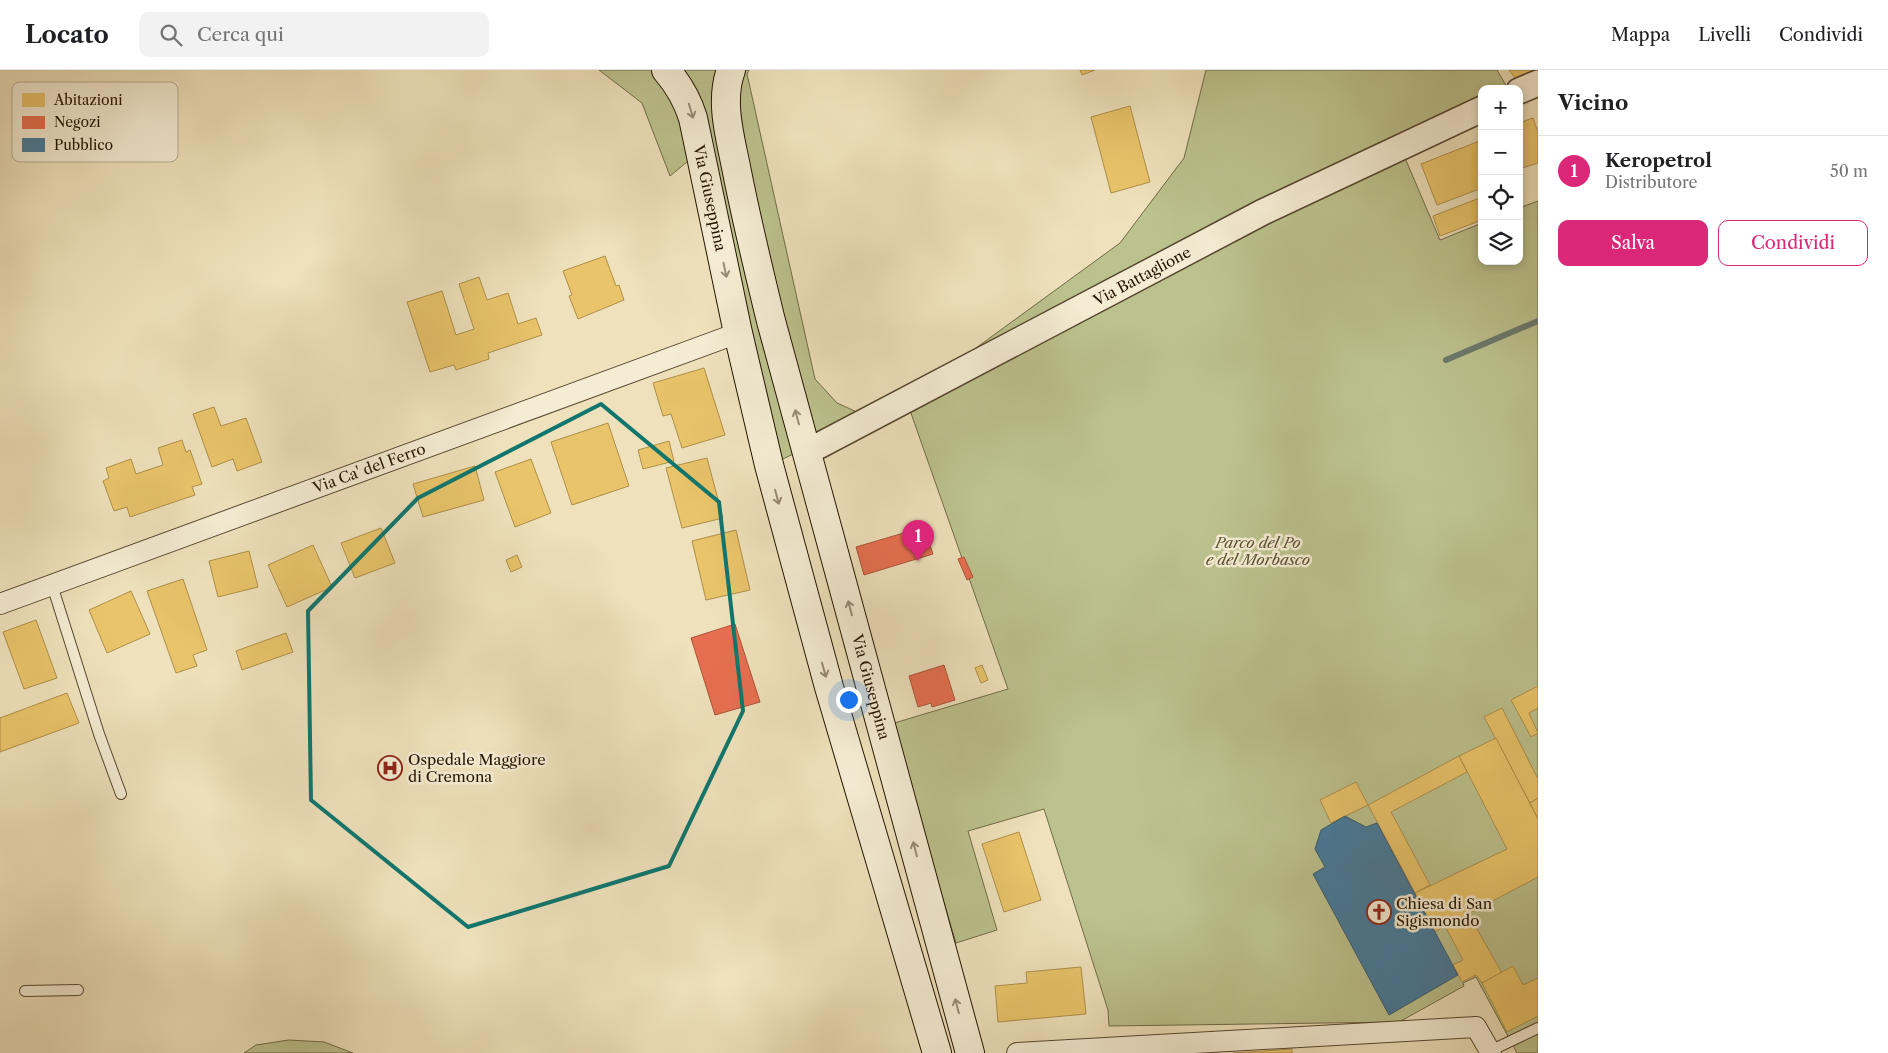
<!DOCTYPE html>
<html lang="it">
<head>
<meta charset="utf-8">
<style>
  body { margin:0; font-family:"Libre Caslon Text",serif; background:#f2f2f2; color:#202124 }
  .controls { position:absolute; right:15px; top:15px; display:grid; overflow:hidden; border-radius:10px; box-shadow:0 2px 8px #0003 }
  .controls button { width:45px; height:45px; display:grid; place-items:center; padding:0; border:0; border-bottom:1px solid #e0e0e0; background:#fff; color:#202124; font:25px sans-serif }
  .you { position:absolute; left:848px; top:629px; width:18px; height:18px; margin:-12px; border:4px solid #fff; border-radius:50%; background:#1a73e8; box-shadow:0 0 0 8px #1a73e833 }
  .badge { display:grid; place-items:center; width:32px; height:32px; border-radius:50%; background:#db2777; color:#fff; font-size:16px; font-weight:700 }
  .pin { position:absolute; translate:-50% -41px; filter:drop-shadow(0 1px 2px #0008) }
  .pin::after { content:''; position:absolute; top:26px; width:18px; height:15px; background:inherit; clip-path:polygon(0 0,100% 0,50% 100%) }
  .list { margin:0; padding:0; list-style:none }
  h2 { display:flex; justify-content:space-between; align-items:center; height:65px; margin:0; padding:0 20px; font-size:21px }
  h2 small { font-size:16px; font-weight:400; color:#757577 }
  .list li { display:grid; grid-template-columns:32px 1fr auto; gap:15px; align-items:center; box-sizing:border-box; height:70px; padding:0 20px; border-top:1px solid #e0e0e0 }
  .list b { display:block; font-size:19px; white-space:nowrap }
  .list p { margin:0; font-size:16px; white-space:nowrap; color:#757577 }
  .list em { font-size:16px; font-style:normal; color:#757577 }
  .actions { display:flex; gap:10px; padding:15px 20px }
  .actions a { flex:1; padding:11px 0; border:1px solid #db2777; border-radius:10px; text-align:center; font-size:18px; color:#db2777 }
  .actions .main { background:#db2777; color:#fff }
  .icon { flex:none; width:28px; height:28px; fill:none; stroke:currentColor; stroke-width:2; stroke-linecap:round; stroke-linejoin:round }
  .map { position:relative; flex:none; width:1538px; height:983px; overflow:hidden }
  header { display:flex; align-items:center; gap:30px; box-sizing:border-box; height:70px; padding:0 25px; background:#fff; border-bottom:1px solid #e0e0e0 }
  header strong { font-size:24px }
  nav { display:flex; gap:28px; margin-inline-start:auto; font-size:18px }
  .search { width:350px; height:45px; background:#f2f2f2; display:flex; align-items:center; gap:12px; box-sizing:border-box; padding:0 18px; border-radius:10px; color:#757577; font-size:19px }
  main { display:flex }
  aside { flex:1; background:#fff }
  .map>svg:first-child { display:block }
  .green { fill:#bcc28e; stroke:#706b47 }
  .homes { fill:#e9c46a; stroke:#ae8f4a }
  .shops { fill:#e76f51; stroke:#ac5439 }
  .public { fill:#457b9d; stroke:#3b5c6e }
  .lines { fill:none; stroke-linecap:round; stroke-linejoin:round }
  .stream { stroke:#6b796e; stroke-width:6 }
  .service-casing { stroke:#56472f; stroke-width:12 }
  .minor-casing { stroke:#56472f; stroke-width:22 }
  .tertiary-casing { stroke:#56472f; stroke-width:28 }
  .secondary-casing { stroke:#241400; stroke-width:30 }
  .service { stroke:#f4ecd3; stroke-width:10 }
  .minor { stroke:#f4ecd3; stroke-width:20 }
  .tertiary { stroke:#f4ecd3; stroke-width:25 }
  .secondary { stroke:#f4ecd3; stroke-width:28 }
  .oneway { stroke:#968b74 }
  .marked { fill:none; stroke:#0f766e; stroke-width:4; stroke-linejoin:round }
  .labels { text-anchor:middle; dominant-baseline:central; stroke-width:5; stroke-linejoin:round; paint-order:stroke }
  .street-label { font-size:15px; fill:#241400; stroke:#f4ecd3 }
  .park-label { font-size:15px; font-style:italic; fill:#595132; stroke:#f4ecd3 }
  .poi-label { font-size:15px; fill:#241400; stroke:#f4ecd3; text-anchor:start }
  .key { fill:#f4ecd3; stroke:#b6ab94; stroke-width:1 }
  .key-label { font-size:14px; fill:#241400 }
</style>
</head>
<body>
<header>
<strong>Locato</strong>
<div class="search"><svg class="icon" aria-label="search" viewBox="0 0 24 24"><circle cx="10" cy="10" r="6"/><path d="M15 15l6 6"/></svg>Cerca qui</div>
<nav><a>Mappa</a><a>Livelli</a><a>Condividi</a></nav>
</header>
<main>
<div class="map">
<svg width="1538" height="983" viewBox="0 0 1538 983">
  <rect width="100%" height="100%" fill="#eee1bb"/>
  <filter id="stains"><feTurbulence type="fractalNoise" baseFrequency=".004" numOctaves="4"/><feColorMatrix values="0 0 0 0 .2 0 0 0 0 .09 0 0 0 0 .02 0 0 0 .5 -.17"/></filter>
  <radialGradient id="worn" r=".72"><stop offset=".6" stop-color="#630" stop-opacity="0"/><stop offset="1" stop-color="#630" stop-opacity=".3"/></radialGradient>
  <!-- green -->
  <g class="green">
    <polygon points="599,0 749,0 747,4 815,309 837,333 870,348 770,395 700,81 670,106 642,33"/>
    <polygon points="1206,0 1497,0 1508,19 1482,19 1482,39 1405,88 1440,170 1482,153 1482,191 1519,191 1519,138 1538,131 1538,983 1517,983 1476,907 1463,913 1464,916 1399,952 1109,956 1108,940 1044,739 968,761 997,860 956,873 891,654 1008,619 906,329 1120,173 1184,88"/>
    <polygon points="289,970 324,972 353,983 244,983 256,975"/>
  </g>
  <!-- homes -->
  <g class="homes">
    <polygon points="1080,0 1095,0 1082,5"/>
    <polygon points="1509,0 1533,0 1515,8"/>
    <polygon points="1130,36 1150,112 1111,123 1091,47"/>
    <polygon points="1533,48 1538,62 1538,93 1519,99 1519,53"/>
    <polygon points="1482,70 1482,118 1437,135 1421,94"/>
    <polygon points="1482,127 1482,150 1440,166 1433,146"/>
    <polygon points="605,186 616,216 619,215 624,230 578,249 569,226 572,225 563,201"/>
    <polygon points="479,207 487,230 508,223 518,254 536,248 542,265 488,283 489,289 456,300 454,295 430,302 407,232 442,221 456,265 474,259 459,214"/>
    <polygon points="704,298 725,365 682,378 671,344 663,346 653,313"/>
    <polygon points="214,337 221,356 246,348 262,392 237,401 233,389 212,397 193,344"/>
    <polygon points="608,353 629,416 572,435 551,372"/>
    <polygon points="182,370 186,382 190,380 202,414 192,417 195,425 130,447 127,437 114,441 103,411 109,408 106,398 131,389 136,404 163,395 158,378"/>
    <polygon points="669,371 674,391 643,399 638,380"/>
    <polygon points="707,388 723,448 682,458 666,398"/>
    <polygon points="531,389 551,443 515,457 495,402"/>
    <polygon points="475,396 484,430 423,447 413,414"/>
    <polygon points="381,458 395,493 355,508 341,473"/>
    <polygon points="736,460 750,520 706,530 692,471"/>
    <polygon points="313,475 332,517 287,537 268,495"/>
    <polygon points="249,481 258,517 218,527 209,491"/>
    <polygon points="517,485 522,497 511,502 506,490"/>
    <polygon points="183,509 207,580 193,585 197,596 176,603 147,521"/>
    <polygon points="131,521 150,564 107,583 89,540"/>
    <polygon points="36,550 57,608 24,619 3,562"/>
    <polygon points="286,563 293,582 242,600 236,581"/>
    <polygon points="982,595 988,610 981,613 975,598"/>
    <polygon points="1538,616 1538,638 1529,643 1538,663 1531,667 1511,630"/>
    <polygon points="67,623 79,653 0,682 0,648"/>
    <polygon points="1502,638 1538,709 1538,728 1530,733 1484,647"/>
    <polygon points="1496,668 1538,749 1538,807 1434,862 1415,823 1507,779 1459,686"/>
    <polygon points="1459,686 1467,702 1391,742 1430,815 1415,823 1368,735"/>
    <polygon points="1356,712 1368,735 1331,753 1320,730"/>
    <polygon points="1538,728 1538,749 1530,733"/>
    <polygon points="1019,762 1041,830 1004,842 982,774"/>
    <polygon points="1469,845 1502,903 1482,913 1476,905 1462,912 1453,895 1463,890 1445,856"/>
    <polygon points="1513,896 1523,915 1538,908 1538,946 1507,962 1482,913"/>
    <polygon points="1081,897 1086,944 998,952 995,916 1027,913 1026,902"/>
    <polygon points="1292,979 1292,983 1233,983"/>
  </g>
  <!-- shops -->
  <g class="shops">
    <polygon points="924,457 933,484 864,505 856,477"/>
    <polygon points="964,487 973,507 967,510 958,489"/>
    <polygon points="735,554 760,632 715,645 691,568"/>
    <polygon points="944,595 955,630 932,637 931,633 918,637 909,606"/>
  </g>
  <!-- public -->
  <polygon class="public" points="1345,746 1366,757 1377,753 1458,905 1389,945 1313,804 1325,797 1315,779 1321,760"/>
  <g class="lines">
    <!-- stream -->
    <polyline class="stream" points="1446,290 1538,251"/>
    <defs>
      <g id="service">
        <polyline points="52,515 99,664 121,724"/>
        <polyline points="25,921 78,920"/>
        <polyline points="1490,981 1538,958"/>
      </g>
      <g id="minor">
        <polyline points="0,534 738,263"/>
        <polyline points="1017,983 1476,957 1491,983"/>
      </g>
      <g id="tertiary">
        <polyline points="1519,21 1538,13"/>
        <polyline points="807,382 1263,142 1482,39"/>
      </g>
      <g id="secondary">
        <path d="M 666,0 C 679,15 687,29 693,48 L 738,263 L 769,395 L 829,617 L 937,983"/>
        <path d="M 731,0 C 719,32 731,70 737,102 C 747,152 759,202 771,251 L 970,983"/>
      </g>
    </defs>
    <!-- service casing -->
    <use href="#service" class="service-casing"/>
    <!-- minor casing -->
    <use href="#minor" class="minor-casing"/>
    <!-- tertiary casing -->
    <use href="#tertiary" class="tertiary-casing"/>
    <!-- secondary casing -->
    <use href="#secondary" class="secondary-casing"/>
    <!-- service -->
    <use href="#service" class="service"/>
    <!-- minor -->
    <use href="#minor" class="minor"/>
    <!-- tertiary -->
    <use href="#tertiary" class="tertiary"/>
    <!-- secondary -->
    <use href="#secondary" class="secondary"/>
  </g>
  <!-- one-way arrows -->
  <defs><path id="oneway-shaft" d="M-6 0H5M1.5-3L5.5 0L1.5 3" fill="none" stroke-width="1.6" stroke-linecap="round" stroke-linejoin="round" transform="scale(1.25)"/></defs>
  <g class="oneway">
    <use href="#oneway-shaft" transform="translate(691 41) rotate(73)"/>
    <use href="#oneway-shaft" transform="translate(725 200) rotate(78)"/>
    <use href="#oneway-shaft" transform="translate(797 347) rotate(-105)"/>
    <use href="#oneway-shaft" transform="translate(777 427) rotate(75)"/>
    <use href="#oneway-shaft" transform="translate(850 538) rotate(-105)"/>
    <use href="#oneway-shaft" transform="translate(824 600) rotate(74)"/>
    <use href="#oneway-shaft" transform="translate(915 779) rotate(-105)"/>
    <use href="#oneway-shaft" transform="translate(957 936) rotate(-105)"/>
  </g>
  <!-- marked area -->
  <path class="marked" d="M 601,334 L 719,432 L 743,641 L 669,796 L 468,857 L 311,730 L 308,541 L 418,428 Z"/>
  <!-- icons -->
  <defs>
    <symbol id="hospital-ring" viewBox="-11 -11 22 22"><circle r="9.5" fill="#f4ecd3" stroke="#8f2418" stroke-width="1.5"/><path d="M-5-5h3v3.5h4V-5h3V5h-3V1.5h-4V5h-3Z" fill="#8f2418"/></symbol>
    <symbol id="church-ring" viewBox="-11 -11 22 22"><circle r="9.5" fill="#f4ecd3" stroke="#8f2418" stroke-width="1.5"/><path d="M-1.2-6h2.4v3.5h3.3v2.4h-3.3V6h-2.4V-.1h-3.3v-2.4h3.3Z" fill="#8f2418"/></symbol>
  </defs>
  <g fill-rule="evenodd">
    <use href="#hospital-ring" x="376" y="684" width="28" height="28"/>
    <use href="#church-ring" x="1365" y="828" width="28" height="28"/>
  </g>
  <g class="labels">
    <!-- street labels -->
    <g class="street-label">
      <text transform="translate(710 128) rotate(78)">Via Giuseppina</text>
      <text transform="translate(1142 206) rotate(-28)">Via Battaglione</text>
      <text transform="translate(369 398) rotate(-20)">Via Ca' del Ferro</text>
      <text transform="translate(871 617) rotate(75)">Via Giuseppina</text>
    </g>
    <!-- park labels -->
    <g class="park-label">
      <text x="1258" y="472">Parco del Po<tspan x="1258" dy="17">e del Morbasco</tspan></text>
    </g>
    <!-- poi labels -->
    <g class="poi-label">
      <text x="408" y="689">Ospedale Maggiore<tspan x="408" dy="17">di Cremona</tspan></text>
      <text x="1396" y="833">Chiesa di San<tspan x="1396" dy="17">Sigismondo</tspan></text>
    </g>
  </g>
  <!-- legend -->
  <rect x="12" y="12" width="166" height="80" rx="8" class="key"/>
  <rect x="22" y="23" width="23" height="14" fill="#e9c46a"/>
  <rect x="22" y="46" width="23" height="13" fill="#e76f51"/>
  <rect x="22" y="68" width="23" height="14" fill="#457b9d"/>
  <g class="key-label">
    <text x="54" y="35">Abitazioni</text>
    <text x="54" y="57">Negozi</text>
    <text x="54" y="80">Pubblico</text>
  </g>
  <rect width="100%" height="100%" filter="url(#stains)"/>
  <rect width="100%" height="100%" fill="url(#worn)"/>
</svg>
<div class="controls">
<button>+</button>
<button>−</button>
<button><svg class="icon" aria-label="locate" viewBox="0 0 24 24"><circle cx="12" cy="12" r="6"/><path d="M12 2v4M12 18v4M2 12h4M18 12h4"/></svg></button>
<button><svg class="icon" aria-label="layers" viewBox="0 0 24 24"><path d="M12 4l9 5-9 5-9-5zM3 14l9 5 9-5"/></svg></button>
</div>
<div class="you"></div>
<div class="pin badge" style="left:918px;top:491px">1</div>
</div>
<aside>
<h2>Vicino<small></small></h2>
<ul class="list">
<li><span class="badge">1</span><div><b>Keropetrol</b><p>Distributore</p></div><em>50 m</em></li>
</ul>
<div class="actions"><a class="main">Salva</a><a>Condividi</a></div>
</aside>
</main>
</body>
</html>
